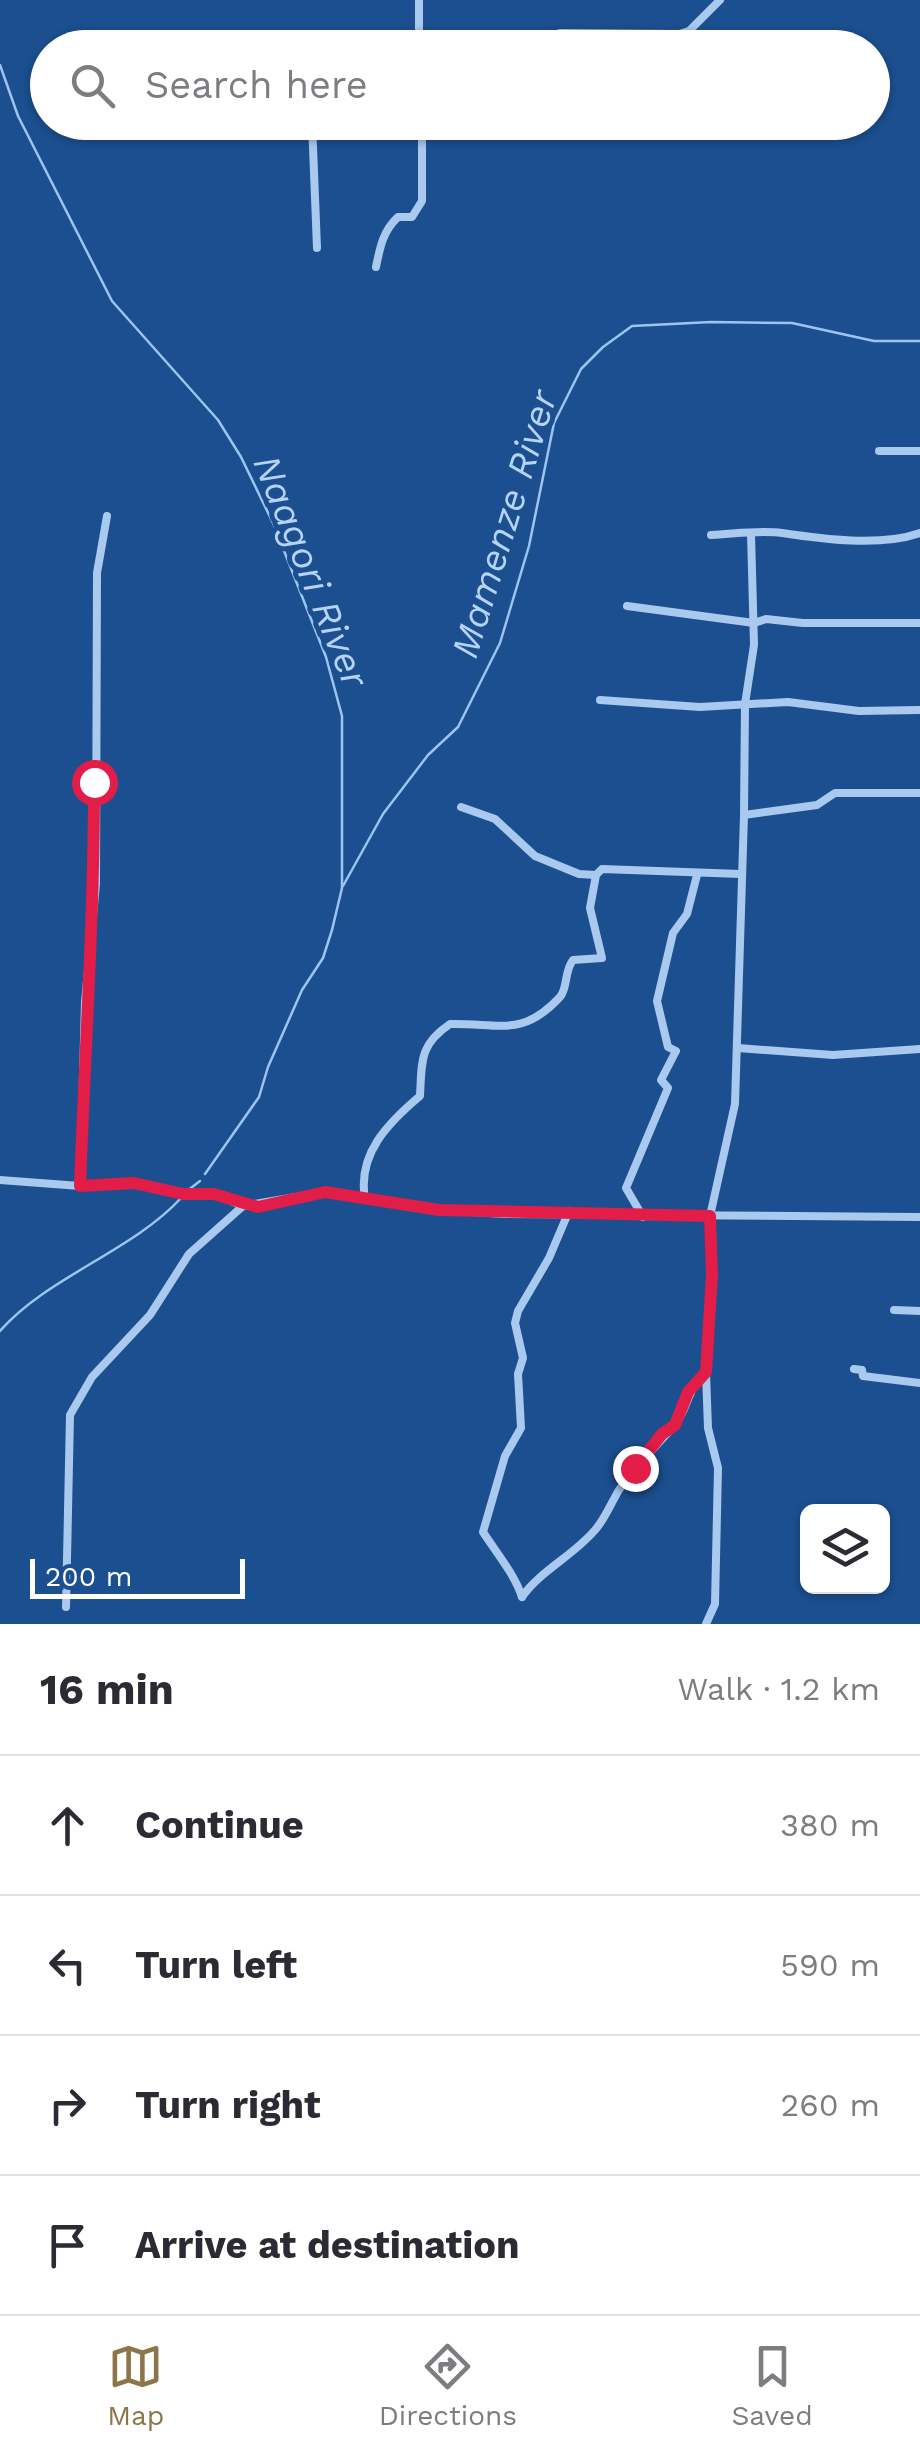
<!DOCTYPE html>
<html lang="en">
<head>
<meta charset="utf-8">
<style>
  body { margin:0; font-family:"Work Sans",sans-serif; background:#f2f2f3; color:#2b2b33 }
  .controls { position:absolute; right:30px; bottom:30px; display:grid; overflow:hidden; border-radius:15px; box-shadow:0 2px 8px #0004 }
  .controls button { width:90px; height:90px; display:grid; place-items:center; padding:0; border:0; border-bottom:2px solid #e1e1e2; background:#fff; color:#2b2b33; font:50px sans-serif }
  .scale { position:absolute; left:30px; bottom:25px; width:215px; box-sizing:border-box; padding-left:10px; border:5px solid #fff; border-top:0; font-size:28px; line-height:35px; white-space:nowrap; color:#fff; -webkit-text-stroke:8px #1b4f8f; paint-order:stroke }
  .stop { position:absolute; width:30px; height:30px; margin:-22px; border:8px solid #e11d48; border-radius:50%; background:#fff }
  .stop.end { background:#e11d48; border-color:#fff; box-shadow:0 2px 10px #0008 }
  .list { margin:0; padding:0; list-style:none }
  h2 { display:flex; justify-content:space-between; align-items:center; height:130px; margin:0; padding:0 40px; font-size:42px }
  h2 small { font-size:32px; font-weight:400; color:#7c7c81 }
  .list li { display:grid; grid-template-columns:65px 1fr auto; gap:30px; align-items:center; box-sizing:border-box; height:140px; padding:0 40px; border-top:2px solid #e1e1e2 }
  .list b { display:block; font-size:38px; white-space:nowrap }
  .list em { font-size:32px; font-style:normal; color:#7c7c81 }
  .icon { flex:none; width:55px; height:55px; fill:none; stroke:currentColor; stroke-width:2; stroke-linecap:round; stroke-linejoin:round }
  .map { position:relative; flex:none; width:920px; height:1624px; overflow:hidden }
  .search { position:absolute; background:#fff; box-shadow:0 2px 8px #0004; left:30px; right:30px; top:30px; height:110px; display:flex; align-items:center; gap:25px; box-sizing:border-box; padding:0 35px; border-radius:55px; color:#7c7c81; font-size:38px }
  .sheet { height:690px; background:#fff }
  nav { display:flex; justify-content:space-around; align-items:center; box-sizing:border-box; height:140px; border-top:2px solid #e1e1e2; background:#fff; font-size:28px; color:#7c7c81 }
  nav a { display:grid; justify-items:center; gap:5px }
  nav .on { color:#8a764a }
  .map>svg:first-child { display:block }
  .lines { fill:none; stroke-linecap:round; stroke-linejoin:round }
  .stream { stroke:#9cc4f0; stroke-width:2.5 }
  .minor { stroke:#a9c9ee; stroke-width:8 }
  .route { stroke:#e11d48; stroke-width:12 }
  .labels { text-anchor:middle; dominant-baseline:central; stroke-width:10; stroke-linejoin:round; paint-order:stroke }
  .water-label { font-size:38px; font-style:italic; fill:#b5d3f5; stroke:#1b4f8f }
</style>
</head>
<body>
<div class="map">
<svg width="920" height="1624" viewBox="0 0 920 1624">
  <rect width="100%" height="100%" fill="#1b4f8f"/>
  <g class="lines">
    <!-- stream -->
    <g class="stream">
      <polyline points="0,65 18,116 112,301 218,420 241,457 273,523 326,657 342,716 342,888 332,930 323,958 302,990 268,1067 259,1097 205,1174"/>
      <polyline points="343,886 383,814 428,755 458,727 500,643 529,546 554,423 581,369 603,347 632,326 711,322 792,323 874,341 920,341"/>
      <polyline points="187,1191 200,1181"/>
      <path d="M 0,1331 C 47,1277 133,1251 182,1197"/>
    </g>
    <!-- minor -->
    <g class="minor">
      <polyline points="419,0 419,48"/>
      <polyline points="436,48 540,42 560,33 679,34 689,31 720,0"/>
      <polyline points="312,122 317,248"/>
      <path d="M 376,267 C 380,247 383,231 398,217 L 412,217 L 422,201 L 422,122"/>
      <polyline points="879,451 920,451"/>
      <path d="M 711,535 C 734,534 759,530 782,533 C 822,539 880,547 920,533"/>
      <polyline points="627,606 754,623 766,619 803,623 920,623"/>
      <polyline points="600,700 700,707 788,702 859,711 919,710"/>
      <polyline points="461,807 495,819 535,856 579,874 596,875 602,869 741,874"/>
      <polyline points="744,815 745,704 754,645 751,534"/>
      <polyline points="738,1048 833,1055 920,1049"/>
      <polyline points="0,1180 80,1186 134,1183 183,1194 215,1194 243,1206 325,1192 439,1210 505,1214 920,1217"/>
      <polyline points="80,1186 85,1002 96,884 97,573 107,516"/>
      <path d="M 365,1199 C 357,1154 388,1123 420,1096 C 422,1061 419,1045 450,1024 C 500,1023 522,1038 560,997 C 568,988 564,971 573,960 L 602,958 L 590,908 L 596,875"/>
      <polyline points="643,1217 626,1188 668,1088 661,1080 676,1051 668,1047 657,1001 673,933 687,914 697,875"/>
      <polyline points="894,1310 920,1311"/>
      <polyline points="854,1369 862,1370 863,1376 920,1383"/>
      <path d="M 522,1597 C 515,1575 496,1552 483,1532 L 505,1456 L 521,1428 L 518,1374 L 523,1358 L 515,1323 L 518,1311 L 549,1258 L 569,1211"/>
      <path d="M 522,1597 C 541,1570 573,1556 595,1530 C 605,1519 611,1503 619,1490 C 636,1466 655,1447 674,1426 C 688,1410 686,1391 705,1373"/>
      <polyline points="66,1607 70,1415 92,1377 150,1315 189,1254 243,1206"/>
      <polyline points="706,1624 715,1604 718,1468 708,1428 706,1373 713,1275 710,1216 735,1104 744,815 817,805 835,793 920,793"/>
    </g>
  </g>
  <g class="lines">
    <!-- route -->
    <path class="route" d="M 94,782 C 94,917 85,1051 80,1186 L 134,1183 L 183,1194 L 214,1194 L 258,1207 L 325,1192 L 439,1210 L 710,1216 L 712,1275 L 706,1372 L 688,1392 L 675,1425 L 662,1434 L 635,1468"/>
  </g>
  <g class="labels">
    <!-- water labels -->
    <g class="water-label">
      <text transform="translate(504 524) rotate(-73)">Mamenze River</text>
      <text transform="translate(311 571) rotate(68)">Naagori River</text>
    </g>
  </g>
</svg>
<div class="controls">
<button><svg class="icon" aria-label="layers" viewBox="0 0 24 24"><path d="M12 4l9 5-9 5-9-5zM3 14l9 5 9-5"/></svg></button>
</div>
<div class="scale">200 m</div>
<div class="stop" style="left:94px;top:782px"></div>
<div class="stop end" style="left:635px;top:1468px"></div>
<div class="search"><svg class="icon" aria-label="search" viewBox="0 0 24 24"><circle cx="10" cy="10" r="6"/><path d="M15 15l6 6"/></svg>Search here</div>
</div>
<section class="sheet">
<h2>16 min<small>Walk · 1.2 km</small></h2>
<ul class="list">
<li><svg class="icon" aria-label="ahead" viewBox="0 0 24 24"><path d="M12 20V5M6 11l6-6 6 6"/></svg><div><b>Continue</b></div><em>380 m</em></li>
<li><svg class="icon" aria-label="left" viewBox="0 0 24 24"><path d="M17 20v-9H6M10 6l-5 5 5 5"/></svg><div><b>Turn left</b></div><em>590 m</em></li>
<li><svg class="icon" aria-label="right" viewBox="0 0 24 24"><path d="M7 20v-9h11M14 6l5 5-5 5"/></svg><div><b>Turn right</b></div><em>260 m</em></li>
<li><svg class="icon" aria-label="arrive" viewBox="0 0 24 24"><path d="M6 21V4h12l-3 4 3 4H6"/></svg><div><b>Arrive at destination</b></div></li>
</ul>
</section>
<nav>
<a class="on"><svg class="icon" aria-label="map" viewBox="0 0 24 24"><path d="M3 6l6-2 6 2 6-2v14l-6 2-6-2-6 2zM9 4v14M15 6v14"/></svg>Map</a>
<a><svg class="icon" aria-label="directions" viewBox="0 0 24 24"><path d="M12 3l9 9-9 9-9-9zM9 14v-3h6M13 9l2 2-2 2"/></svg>Directions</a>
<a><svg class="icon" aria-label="saved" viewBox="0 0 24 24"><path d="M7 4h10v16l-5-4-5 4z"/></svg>Saved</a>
</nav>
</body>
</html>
